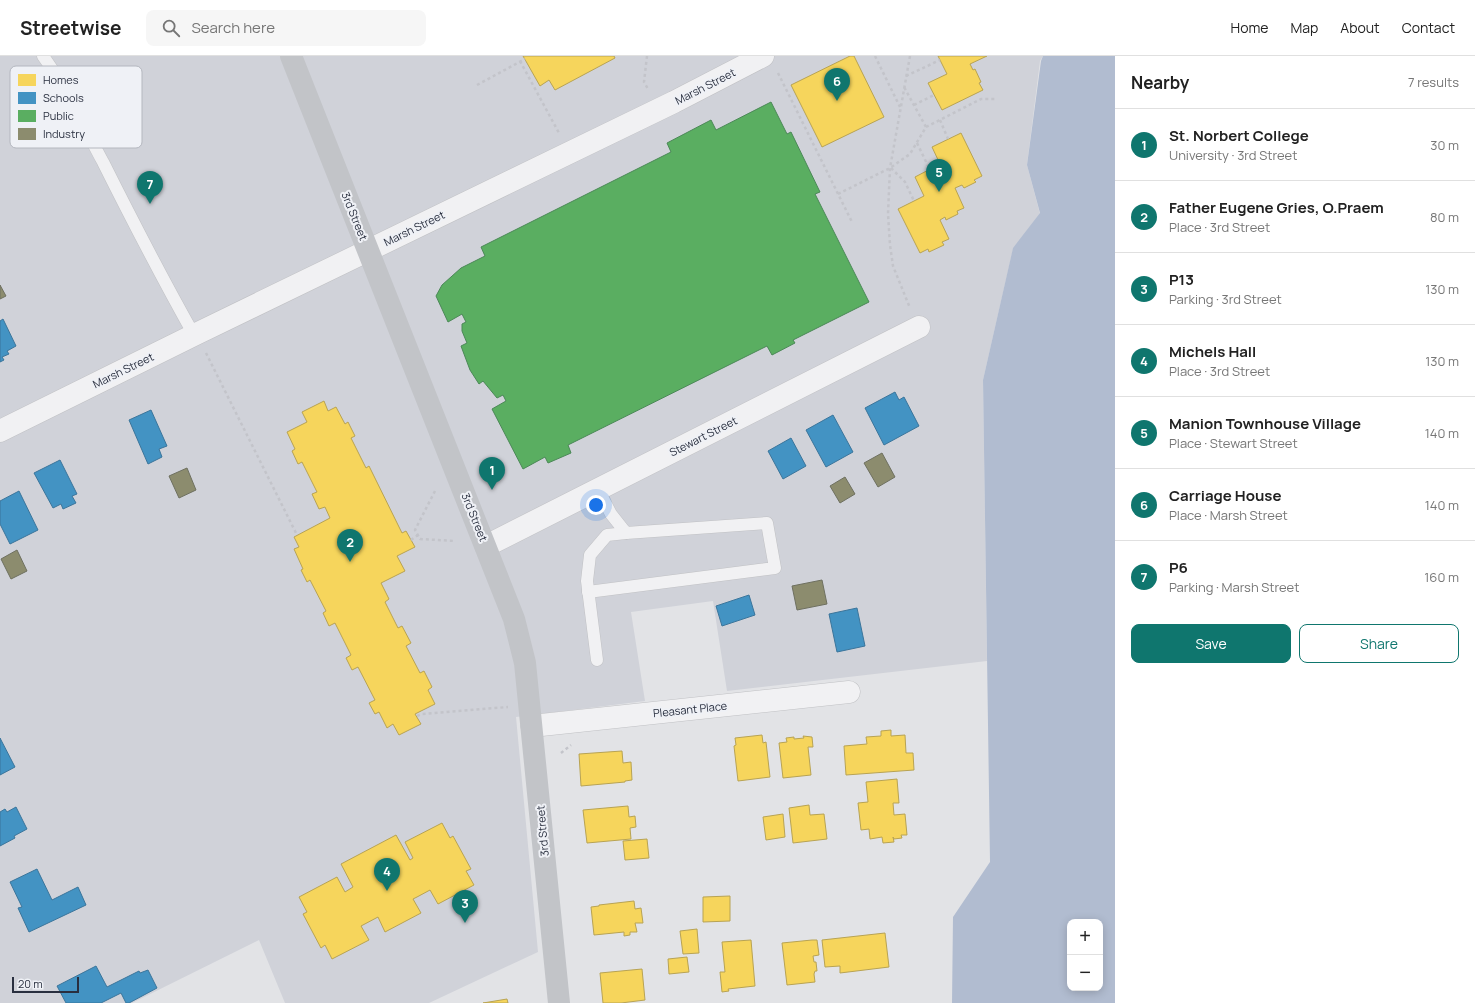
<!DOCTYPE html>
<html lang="en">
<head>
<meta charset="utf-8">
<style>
  body { margin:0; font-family:Manrope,sans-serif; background:#f6f6f6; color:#222 }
  .controls { position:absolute; right:12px; bottom:12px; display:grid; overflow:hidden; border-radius:8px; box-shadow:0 2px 10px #0003 }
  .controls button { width:36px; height:36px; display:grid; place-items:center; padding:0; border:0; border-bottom:1px solid #e0e0e0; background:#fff; color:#222; font:20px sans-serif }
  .scale { position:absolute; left:12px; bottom:10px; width:67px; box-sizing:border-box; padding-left:4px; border:2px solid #292f3f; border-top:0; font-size:11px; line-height:14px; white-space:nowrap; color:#292f3f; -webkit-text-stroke:3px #eff1f6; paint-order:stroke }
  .you { position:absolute; left:596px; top:449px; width:14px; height:14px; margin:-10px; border:3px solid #fff; border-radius:50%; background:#1a73e8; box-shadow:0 0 0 6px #1a73e833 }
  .badge { display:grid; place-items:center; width:26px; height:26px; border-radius:50%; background:#0f766e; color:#fff; font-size:13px; font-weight:700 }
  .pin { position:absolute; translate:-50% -33px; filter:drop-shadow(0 1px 2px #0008) }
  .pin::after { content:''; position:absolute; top:21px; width:14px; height:12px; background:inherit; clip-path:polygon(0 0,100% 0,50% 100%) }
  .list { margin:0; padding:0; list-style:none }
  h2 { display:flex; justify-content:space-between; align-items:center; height:52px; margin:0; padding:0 16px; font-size:17px }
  h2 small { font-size:13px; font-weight:400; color:#767676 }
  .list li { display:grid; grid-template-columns:26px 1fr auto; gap:12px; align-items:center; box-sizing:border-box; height:72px; padding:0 16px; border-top:1px solid #e0e0e0 }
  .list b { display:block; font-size:15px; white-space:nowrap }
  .list p { margin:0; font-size:13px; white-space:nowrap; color:#767676 }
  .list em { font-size:13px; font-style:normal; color:#767676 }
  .actions { display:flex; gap:8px; padding:12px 16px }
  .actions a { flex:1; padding:9px 0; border:1px solid #0f766e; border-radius:8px; text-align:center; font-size:14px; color:#0f766e }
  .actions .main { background:#0f766e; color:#fff }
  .icon { flex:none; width:22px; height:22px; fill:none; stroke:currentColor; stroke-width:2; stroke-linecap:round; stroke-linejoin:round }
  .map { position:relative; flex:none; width:1115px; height:947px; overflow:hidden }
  header { display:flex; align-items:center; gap:24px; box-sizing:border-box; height:56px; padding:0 20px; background:#fff; border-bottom:1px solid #e0e0e0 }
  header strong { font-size:19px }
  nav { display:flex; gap:22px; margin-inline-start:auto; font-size:14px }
  .search { width:280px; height:36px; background:#f6f6f6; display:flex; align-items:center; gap:10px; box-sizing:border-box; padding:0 14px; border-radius:8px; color:#767676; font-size:15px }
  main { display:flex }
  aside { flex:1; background:#fff }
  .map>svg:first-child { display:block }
  .built { fill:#d0d2d9 }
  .water { fill:#b1bcd0; fill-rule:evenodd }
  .homes { fill:#f6d55c; stroke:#b8a353 }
  .schools { fill:#4393c3; stroke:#3b759b }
  .public { fill:#5aae61; stroke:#4b8857 }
  .industry { fill:#8c8c6e; stroke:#6e7060 }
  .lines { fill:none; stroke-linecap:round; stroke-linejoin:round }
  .lane-casing { stroke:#c0c1c4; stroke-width:13 }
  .street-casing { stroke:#c0c1c4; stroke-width:23 }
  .path { stroke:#c3c4ca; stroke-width:2.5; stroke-dasharray:3 3; stroke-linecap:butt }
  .lane { stroke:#f1f1f3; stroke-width:12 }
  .street { stroke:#f1f1f3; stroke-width:22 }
  .secondary { stroke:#c2c4c8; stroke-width:22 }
  .labels { text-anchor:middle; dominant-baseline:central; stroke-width:4; stroke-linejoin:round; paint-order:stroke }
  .street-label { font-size:11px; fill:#292f3f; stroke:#eff1f6 }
  .key { fill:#eff1f6; stroke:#b4b7bf; stroke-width:1 }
  .key-label { font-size:11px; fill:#292f3f }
</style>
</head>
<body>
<header>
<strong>Streetwise</strong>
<div class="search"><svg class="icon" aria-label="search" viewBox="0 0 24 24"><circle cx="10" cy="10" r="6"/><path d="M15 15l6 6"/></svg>Search here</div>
<nav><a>Home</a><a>Map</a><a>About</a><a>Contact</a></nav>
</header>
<main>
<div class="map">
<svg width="1115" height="947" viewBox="0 0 1115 947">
  <rect width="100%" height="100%" fill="#e2e3e6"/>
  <!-- built -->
  <polygon class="built" points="0,0 1043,0 1040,5 1027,109 1040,158 1013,193 983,324 987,605 727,635 713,545 631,556 645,645 516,661 538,896 429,947 285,947 259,884 132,947 0,947"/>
  <!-- water -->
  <path class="water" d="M 1043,0 L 1115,0 L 1115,947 L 952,947 L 953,861 L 990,806 L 983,324 L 1013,192 L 1040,157 L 1027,109 L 1041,5 ZM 1070,866 L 1100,866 L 1100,932 L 1070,932 Z"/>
  <!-- homes -->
  <g class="homes">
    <polygon points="523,0 614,0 615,2 555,34 549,24 540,30"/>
    <polygon points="850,0 854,0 884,61 822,91 791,29"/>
    <polygon points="938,0 987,0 970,8 973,14 975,13 981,26 979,27 983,34 942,54 928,27 947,18"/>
    <polygon points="961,77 982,120 974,124 976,126 964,132 962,129 955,132 964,152 957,155 958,158 946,164 945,161 940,164 949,183 942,186 944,189 929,196 928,193 920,197 898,153 924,140 915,121 940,108 932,91"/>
    <polygon points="324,345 328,355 336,351 345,368 348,366 355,380 351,382 366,412 369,410 402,477 406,475 415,491 397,500 405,515 381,527 389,543 385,546 398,572 402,570 411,587 406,590 420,617 424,615 432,631 428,634 435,648 415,658 421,668 399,679 393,668 387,672 379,656 375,658 369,647 375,644 358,611 352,614 346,602 351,599 335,567 329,570 323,557 326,555 310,524 307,526 301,514 303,513 294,493 299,491 294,481 330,462 325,451 319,453 312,438 317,436 302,406 298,408 292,395 295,393 287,376 307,366 302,356"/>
    <polygon points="891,674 891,680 905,679 906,697 913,697 914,714 846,719 844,690 867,688 866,681 881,680 881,675"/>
    <polygon points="762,679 763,687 766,686 770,721 738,725 734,690 736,689 735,682"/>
    <polygon points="803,680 812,681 813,691 808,691 811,719 783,722 779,687 787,686 786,682 794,681 794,683 804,682"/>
    <polygon points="622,695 623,707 631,706 632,724 625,725 625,726 581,730 579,698"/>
    <polygon points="897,723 899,747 893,747 894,759 905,758 907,779 901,779 902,782 894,783 893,781 894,786 883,787 882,781 870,783 869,773 861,774 858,747 868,746 866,726"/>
    <polygon points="809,749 810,759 824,758 827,783 793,787 789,752"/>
    <polygon points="628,750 629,761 635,760 636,771 630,772 631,783 587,787 583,754"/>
    <polygon points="783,758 785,781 766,784 763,761"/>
    <polygon points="442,767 450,782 453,780 471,813 466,815 474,829 438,848 430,834 417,841 413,843 421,857 385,876 378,861 361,870 369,884 332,903 325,889 321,892 303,858 307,856 299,841 337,821 345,836 353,831 341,808 396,779 410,804 413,802 405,786"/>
    <polygon points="647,783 649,802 625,804 623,785"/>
    <polygon points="730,840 730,865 703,866 703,841"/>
    <polygon points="634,845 635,853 641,852 643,867 635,867 637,876 630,876 630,879 624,880 624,876 594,879 591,851 599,850 599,849"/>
    <polygon points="697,873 699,897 683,898 680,875"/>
    <polygon points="885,877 889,911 840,917 840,910 825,911 822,884"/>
    <polygon points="751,884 755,930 728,933 729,935 722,936 720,916 725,916 722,886"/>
    <polygon points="812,884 817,884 819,899 813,900 814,906 816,906 817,915 815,915 814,918 815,926 787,929 782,887"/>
    <polygon points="687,901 689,916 669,918 668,903"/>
    <polygon points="642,913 645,944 621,947 603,947 600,917"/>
    <polygon points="507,943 508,947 483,947"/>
  </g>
  <!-- schools -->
  <g class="schools">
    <polygon points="3,263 16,290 7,295 9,298 2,301 4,304 0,306 0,265"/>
    <polygon points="895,336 899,344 904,341 919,370 884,389 865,352"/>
    <polygon points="151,354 167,390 159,393 162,401 148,408 129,364"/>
    <polygon points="833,359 853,396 826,411 806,374"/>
    <polygon points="791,382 806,410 783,423 768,395"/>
    <polygon points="60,404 77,438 72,440 76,447 63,453 61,448 53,452 34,417"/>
    <polygon points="19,435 38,474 10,488 0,468 0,445"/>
    <polygon points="749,539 755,559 722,570 716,550"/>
    <polygon points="857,552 865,590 837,596 829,558"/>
    <polygon points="0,682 15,711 0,719"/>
    <polygon points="16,751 27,773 14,780 15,782 0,790 0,756 5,753 7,756"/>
    <polygon points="37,813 52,844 78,831 86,849 29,876 18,852 22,851 10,826"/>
    <polygon points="96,910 107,931 139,915 140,917 148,914 157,932 129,947 126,947 121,937 101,947 66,947 57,930"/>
  </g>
  <!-- public -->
  <polygon class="public" points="771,46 787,78 791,76 820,136 815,138 869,246 793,284 795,287 772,299 767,290 568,389 571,397 548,407 545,401 523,413 492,353 506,345 503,339 497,342 483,325 479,328 470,314 461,290 467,287 462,275 462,268 466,266 462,258 448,266 436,240 442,229 461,212 485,200 481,191 671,96 667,87 711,64 716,74"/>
  <!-- industry -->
  <g class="industry">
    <polygon points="0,229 6,240 0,243"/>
    <polygon points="882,397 895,421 878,431 864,407"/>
    <polygon points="187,412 196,434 179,442 169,420"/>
    <polygon points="845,421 855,438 840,447 830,430"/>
    <polygon points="17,494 27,515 11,523 1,503"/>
    <polygon points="822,524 827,548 797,554 792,530"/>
  </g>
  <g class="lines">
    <defs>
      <g id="lane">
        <path d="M 43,0 C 67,33 84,71 103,106 C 132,164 162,222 194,279"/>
        <polyline points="588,536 775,512 767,467 626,477 611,458 598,433"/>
        <polyline points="597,604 587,525 590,499 607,479 626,477"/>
      </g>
      <g id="street">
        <polyline points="0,375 196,278 674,46 763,0"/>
        <polyline points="486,490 919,271"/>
        <polyline points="532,670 849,636"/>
      </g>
    </defs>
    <!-- lane casing -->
    <use href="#lane" class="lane-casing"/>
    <!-- street casing -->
    <use href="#street" class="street-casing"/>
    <!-- path -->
    <g class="path">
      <polyline points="647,0 644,26 648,33"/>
      <polyline points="875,0 900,51"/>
      <polyline points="910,0 890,112 888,158 890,189 893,210 910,252"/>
      <polyline points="520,5 559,77"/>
      <polyline points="778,17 852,166"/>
      <polyline points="906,20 940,4"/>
      <polyline points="477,29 525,3"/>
      <polyline points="914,49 934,39"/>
      <polyline points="940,64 948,83"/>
      <polyline points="926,71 981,43 995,43"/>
      <polyline points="917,87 930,114"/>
      <polyline points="891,112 905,126 914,145"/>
      <polyline points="838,138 890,112 910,98 926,71 904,31"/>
      <polyline points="206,297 297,479"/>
      <polyline points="435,435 415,474 420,483 455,485"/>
      <polyline points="411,484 418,479"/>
      <polyline points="417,660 422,658 508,651"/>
      <polyline points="561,697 571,689"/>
    </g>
    <!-- lane -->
    <use href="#lane" class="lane"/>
    <!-- street -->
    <use href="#street" class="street"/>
    <!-- secondary -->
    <polyline class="secondary" points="291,0 514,563 525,607 559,947"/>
  </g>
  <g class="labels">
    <!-- street labels -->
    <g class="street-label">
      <text transform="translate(705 30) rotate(-27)">Marsh Street</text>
      <text transform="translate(355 160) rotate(68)">3rd Street</text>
      <text transform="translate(414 172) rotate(-26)">Marsh Street</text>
      <text transform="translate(123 314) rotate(-26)">Marsh Street</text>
      <text transform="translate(703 380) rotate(-27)">Stewart Street</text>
      <text transform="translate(475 461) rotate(68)">3rd Street</text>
      <text transform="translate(690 653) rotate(-6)">Pleasant Place</text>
      <text transform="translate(542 775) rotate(-95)">3rd Street</text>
    </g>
  </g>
  <!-- legend -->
  <rect x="10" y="10" width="132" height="82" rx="6" class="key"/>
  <rect x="18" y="18" width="18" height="12" fill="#f6d55c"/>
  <rect x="18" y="36" width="18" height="12" fill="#4393c3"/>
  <rect x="18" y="54" width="18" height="12" fill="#5aae61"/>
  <rect x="18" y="72" width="18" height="12" fill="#8c8c6e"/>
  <g class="key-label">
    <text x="43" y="28">Homes</text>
    <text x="43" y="46">Schools</text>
    <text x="43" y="64">Public</text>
    <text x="43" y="82">Industry</text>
  </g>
</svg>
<div class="controls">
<button>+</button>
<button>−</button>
</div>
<div class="scale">20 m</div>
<div class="you"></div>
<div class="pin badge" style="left:492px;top:434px">1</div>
<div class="pin badge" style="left:350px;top:506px">2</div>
<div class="pin badge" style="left:465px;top:867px">3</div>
<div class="pin badge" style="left:387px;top:835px">4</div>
<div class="pin badge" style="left:939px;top:136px">5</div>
<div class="pin badge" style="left:837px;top:45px">6</div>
<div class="pin badge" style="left:150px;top:148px">7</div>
</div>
<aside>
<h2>Nearby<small>7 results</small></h2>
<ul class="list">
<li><span class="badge">1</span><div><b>St. Norbert College</b><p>University · 3rd Street</p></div><em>30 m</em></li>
<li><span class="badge">2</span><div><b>Father Eugene Gries, O.Praem</b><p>Place · 3rd Street</p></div><em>80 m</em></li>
<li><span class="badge">3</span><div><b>P13</b><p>Parking · 3rd Street</p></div><em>130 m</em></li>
<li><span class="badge">4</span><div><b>Michels Hall</b><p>Place · 3rd Street</p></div><em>130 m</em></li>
<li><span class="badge">5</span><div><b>Manion Townhouse Village</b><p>Place · Stewart Street</p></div><em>140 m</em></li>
<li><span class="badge">6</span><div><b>Carriage House</b><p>Place · Marsh Street</p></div><em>140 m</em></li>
<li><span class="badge">7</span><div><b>P6</b><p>Parking · Marsh Street</p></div><em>160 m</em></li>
</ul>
<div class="actions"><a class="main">Save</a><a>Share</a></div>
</aside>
</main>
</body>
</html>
